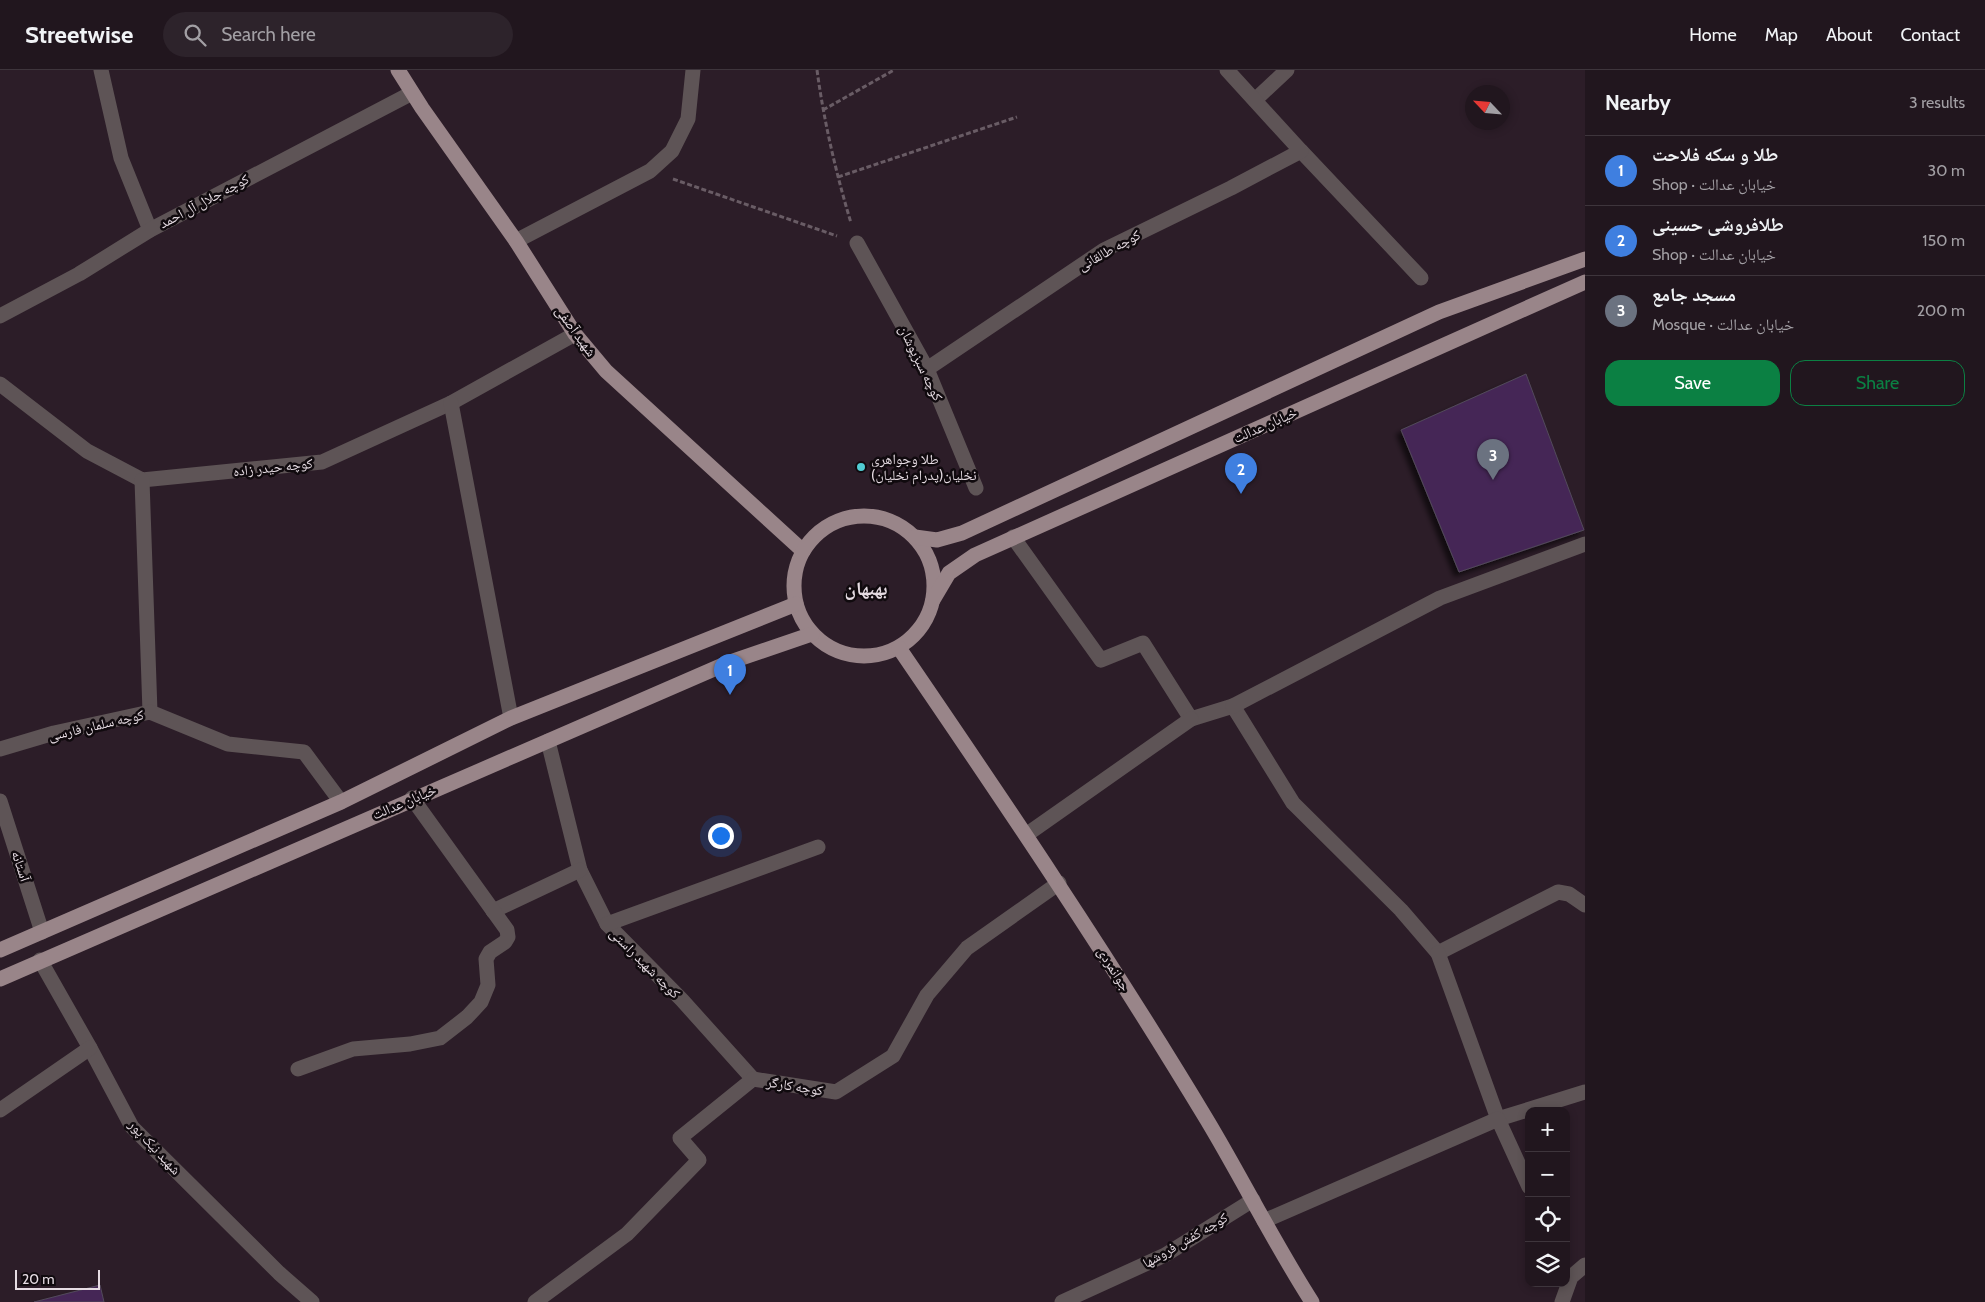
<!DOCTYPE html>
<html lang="en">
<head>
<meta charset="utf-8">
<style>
  body { margin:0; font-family:Cabin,"Noto Naskh Arabic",sans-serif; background:#2d232b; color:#f1f3f6 }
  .controls { position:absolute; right:15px; bottom:15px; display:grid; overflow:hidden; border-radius:10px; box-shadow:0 2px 8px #0003 }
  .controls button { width:45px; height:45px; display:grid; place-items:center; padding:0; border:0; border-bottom:1px solid #3e353c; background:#21161e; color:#f1f3f6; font:25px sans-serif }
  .compass { position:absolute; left:1465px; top:15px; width:45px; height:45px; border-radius:50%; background:#21161e; box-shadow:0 2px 8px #0003; rotate:296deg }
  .scale { position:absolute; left:15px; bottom:12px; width:85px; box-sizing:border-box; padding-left:5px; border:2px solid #e6dce3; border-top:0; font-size:14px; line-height:18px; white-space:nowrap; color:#e6dce3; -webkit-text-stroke:4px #100a0e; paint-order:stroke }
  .you { position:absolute; left:720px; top:765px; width:18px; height:18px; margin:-12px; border:4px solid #fff; border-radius:50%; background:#1a73e8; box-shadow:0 0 0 8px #1a73e833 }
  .badge { display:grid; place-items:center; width:32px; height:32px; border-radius:50%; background:#0b8043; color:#fff; font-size:16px; font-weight:700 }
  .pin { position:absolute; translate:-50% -41px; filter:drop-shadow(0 1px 2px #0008) }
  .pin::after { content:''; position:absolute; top:26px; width:18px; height:15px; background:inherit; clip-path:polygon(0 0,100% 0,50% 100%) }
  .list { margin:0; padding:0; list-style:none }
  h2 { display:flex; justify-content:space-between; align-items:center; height:65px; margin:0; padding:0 20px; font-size:21px }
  h2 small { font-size:16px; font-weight:400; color:#a29fa4 }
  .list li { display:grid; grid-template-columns:32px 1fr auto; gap:15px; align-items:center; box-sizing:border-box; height:70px; padding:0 20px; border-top:1px solid #3e353c }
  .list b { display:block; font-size:19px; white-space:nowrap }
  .list p { margin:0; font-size:16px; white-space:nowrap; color:#a29fa4 }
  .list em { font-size:16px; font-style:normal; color:#a29fa4 }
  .actions { display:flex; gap:10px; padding:15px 20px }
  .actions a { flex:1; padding:11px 0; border:1px solid #0b8043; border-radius:15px; text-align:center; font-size:18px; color:#0b8043 }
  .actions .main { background:#0b8043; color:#fff }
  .icon { flex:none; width:28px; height:28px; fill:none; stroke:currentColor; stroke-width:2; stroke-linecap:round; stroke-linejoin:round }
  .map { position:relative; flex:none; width:1585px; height:1232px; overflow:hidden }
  header { display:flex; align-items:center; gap:30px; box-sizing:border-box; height:70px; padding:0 25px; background:#21161e; border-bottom:1px solid #3e353c }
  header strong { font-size:24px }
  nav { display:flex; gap:28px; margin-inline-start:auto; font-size:18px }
  .search { width:350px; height:45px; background:#2d232b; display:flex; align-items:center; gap:12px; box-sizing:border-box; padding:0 18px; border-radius:28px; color:#a29fa4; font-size:19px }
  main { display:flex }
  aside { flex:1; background:#21161e }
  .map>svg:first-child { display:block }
  .building { fill:#442757; stroke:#534a5b; filter:url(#shadow) }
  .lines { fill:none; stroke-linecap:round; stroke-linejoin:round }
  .path { stroke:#695c65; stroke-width:3; stroke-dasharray:5 2.5; stroke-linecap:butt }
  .minor { stroke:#5e5456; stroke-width:15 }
  .major { stroke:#998589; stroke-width:15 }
  .poi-dot { fill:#51ccd3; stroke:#100a0e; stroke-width:2 }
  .labels { text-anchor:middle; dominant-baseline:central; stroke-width:5; stroke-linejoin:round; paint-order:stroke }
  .street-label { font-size:14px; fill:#e6dce3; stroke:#100a0e }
  .poi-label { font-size:14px; fill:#e6dce3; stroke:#100a0e; text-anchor:start }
  .district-label { font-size:19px; font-weight:bold; fill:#e6dce3; stroke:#100a0e }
</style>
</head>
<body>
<header>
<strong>Streetwise</strong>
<div class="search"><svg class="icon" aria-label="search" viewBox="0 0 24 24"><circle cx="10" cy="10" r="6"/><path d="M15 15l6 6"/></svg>Search here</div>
<nav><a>Home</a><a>Map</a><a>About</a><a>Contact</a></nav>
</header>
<main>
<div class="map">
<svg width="1585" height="1232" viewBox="0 0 1585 1232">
  <defs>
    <filter id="shadow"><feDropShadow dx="-4.5" dy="4.5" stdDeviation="2.5" flood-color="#0009"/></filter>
  </defs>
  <rect width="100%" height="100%" fill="#2c1d28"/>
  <!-- building -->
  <g class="building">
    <polygon points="1526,304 1584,460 1459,502 1401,360"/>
    <polygon points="100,1215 104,1232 34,1232"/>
  </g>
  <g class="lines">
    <!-- path -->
    <g class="path">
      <path d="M 817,0 C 824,52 836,103 851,153"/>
      <polyline points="823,40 894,0"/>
      <polyline points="838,107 1017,47"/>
      <polyline points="673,109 837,166"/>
    </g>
    <!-- minor -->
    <g class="minor">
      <polyline points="101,0 121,88 150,160"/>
      <polyline points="1255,30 1287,0"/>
      <polyline points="1301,81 1421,208"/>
      <polyline points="516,171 650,101 672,81 688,49 693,0"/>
      <polyline points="857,173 927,299 976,418"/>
      <polyline points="0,246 79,204 150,160 412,23"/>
      <polyline points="927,299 1104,180 1231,118 1301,81 1227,0"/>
      <polyline points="0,314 87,381 142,410 322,392 451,333 575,264"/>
      <polyline points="451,333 511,648"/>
      <polyline points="142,410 150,642"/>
      <polyline points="1013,467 1101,590 1143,573 1191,649 1233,636 1293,733 1401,840 1438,883 1558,822 1569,824 1585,835"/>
      <polyline points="1233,636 1440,528 1585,474"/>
      <polyline points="548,671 580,800 607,854 682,930 753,1009"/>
      <polyline points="0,679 54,663 150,642 228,674 304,682 341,732"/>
      <polyline points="0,731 42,862"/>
      <polyline points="1026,765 1191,649"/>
      <polyline points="493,841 580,800"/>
      <polyline points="607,854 818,777"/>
      <polyline points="1438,883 1498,1049 1585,1022"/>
      <polyline points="40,890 90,978 132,1057 279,1203 312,1232"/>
      <polyline points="298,999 353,979 410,974 440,968 467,947 481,932 488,915 486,889 490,882 505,872 508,867 507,860 412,728"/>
      <polyline points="0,1040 90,978"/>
      <polyline points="1264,1151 1498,1049 1529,1117"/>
      <polyline points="535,1232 627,1164 699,1090 680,1068 753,1009 836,1022 893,986 927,925 967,878 1059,813"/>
      <polyline points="1062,1232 1165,1185 1253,1130"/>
      <polyline points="1562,1232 1571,1207 1585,1195"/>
    </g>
    <!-- major -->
    <g class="major">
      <polyline points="398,0 422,38 516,171 575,264 606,301 803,481"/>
      <circle cx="864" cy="516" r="70"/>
      <polyline points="915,467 937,470 962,463 1439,242 1585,189"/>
      <polyline points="933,530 949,503 975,485 1585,212"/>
      <path d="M 899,578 C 1005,733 1110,889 1207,1050 C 1243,1110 1274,1173 1312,1232"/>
      <polyline points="0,880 341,732 511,648 796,534"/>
      <polyline points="0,909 730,592 812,564"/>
    </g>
  </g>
  <!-- markers -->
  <circle class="poi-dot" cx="861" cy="397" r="5"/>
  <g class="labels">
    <!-- street labels -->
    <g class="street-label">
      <text transform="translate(204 131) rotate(-28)">کوچه جلال آل احمد</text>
      <text transform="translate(1109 180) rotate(-29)">کوچه طالقانی</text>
      <text transform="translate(576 261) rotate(54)">شهید آصفی</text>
      <text transform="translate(921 293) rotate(64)">کوچه سبزپوشان</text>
      <text transform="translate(1265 355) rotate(-24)">خیابان عدالت</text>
      <text transform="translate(273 397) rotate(-6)">کوچه حیدر زاده</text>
      <text transform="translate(96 655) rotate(-13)">کوچه سلمان فارسی</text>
      <text transform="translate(404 732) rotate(-23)">خیابان عدالت</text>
      <text transform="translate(21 796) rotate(72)">آستانه</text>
      <text transform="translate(645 893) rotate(45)">کوچه شهید راستی</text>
      <text transform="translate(1114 899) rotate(58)">جوانمردی</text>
      <text transform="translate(795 1016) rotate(9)">کوچه کارگر</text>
      <text transform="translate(155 1077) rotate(47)">شهید نیک پور</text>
      <text transform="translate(1185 1170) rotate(-30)">کوچه کفش فروشها</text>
    </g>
    <!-- poi labels -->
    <g class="poi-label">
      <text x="871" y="389">طلا وجواهری<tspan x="871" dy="16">نخلیان(پدرام نخلیان)</tspan></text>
    </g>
    <!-- district labels -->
    <g class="district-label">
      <text x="866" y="518">بهبهان</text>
    </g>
  </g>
</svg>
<div class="controls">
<button>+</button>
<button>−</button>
<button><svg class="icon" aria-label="locate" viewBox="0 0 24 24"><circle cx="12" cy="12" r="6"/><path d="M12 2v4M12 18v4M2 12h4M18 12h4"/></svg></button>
<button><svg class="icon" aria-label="layers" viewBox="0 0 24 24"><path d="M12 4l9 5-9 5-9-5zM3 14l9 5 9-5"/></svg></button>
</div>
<svg class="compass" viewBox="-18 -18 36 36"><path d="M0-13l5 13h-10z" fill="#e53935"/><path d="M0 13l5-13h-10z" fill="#a29fa4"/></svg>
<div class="scale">20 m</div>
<div class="you"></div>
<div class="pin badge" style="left:730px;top:625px;background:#3f7fe0">1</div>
<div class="pin badge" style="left:1241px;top:424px;background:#3f7fe0">2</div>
<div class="pin badge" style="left:1493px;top:410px;background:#6b7280">3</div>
</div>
<aside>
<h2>Nearby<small>3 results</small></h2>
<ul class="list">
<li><span class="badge" style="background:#3f7fe0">1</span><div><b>طلا و سکه فلاحت</b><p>Shop · خیابان عدالت</p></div><em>30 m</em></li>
<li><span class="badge" style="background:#3f7fe0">2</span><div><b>طلافروشی حسینی</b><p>Shop · خیابان عدالت</p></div><em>150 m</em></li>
<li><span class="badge" style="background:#6b7280">3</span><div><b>مسجد جامع</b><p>Mosque · خیابان عدالت</p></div><em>200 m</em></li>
</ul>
<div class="actions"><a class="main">Save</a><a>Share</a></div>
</aside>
</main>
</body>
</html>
